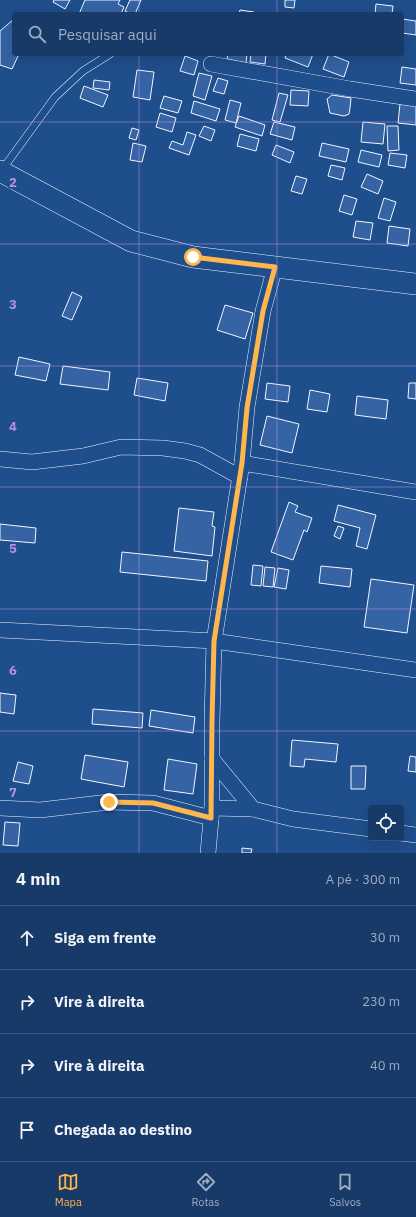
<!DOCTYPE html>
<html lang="pt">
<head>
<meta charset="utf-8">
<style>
  body { margin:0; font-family:"IBM Plex Sans",sans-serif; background:#244571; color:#f1f3f6 }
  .controls { position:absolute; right:12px; bottom:12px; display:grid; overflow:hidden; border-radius:4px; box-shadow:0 4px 16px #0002 }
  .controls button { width:36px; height:36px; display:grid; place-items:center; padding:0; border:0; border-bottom:1px solid #36547d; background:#173a69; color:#f1f3f6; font:20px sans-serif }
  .stop { position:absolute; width:12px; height:12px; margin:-9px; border:3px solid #ffb74d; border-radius:50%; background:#fff }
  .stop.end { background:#ffb74d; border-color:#fff; box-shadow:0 1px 4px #0008 }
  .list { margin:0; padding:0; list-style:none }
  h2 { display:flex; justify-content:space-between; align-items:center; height:52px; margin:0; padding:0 16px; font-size:17px }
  h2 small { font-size:13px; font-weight:400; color:#9eadc0 }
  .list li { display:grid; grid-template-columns:26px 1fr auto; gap:12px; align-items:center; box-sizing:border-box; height:64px; padding:0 16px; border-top:1px solid #36547d }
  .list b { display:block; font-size:15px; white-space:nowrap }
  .list em { font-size:13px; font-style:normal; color:#9eadc0 }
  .icon { flex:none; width:22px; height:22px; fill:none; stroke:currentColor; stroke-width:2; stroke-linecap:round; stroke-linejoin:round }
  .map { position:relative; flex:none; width:416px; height:853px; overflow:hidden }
  .search { position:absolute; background:#173a69; box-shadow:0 4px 16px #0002; left:12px; right:12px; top:12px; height:44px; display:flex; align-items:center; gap:10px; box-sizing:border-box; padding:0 14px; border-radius:4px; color:#9eadc0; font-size:15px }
  .sheet { height:308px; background:#173a69 }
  nav { display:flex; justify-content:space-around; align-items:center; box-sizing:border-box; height:56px; border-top:1px solid #36547d; background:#173a69; font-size:11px; color:#9eadc0 }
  nav a { display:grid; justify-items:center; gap:2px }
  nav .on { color:#ffb74d }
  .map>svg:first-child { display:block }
  .building { fill:#3563a3; stroke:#f2f6ff }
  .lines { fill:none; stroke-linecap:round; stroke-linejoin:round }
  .lane-casing { stroke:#f2f6ff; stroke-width:8 }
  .street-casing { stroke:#f2f6ff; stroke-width:16 }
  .secondary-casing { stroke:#f2f6ff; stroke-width:22 }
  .lane { stroke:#1f4e8c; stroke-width:7 }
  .street { stroke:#1f4e8c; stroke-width:15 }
  .secondary { stroke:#1f4e8c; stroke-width:21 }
  .route { stroke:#ffb74d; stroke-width:5 }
  .grid { fill:none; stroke:#b691df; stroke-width:1; stroke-opacity:0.55 }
  .grid-label { font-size:13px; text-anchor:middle; font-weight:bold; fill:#b691df; stroke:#1f4e8c; stroke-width:3; stroke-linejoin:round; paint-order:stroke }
</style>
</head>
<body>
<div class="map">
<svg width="416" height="853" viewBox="0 0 416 853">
  <rect width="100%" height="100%" fill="#1f4e8c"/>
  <!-- building -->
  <g class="building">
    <polygon points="54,0 70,0 65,9 53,2"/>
    <polygon points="85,0 120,0 118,4 124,7 121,14 79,14"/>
    <polygon points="130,0 141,0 135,14 131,14 125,11"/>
    <polygon points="285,0 295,0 294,8 285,7"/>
    <polygon points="376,4 393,6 392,14 375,14"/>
    <polygon points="240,10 254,12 253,14 239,14"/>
    <polygon points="14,19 14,54 19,54 12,69 0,65 0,31"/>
    <polygon points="402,19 416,21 416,35 402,33"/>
    <polygon points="228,54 247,54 246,63 227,59"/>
    <polygon points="251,54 266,54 265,64 250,62"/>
    <polygon points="286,54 313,54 308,67 285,58"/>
    <polygon points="329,54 349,62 344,77 323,69"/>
    <polygon points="185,56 198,61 194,75 180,71"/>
    <polygon points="402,67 416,69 416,85 400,83"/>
    <polygon points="137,70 154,72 150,100 133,97"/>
    <polygon points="199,73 212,76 205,100 193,96"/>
    <polygon points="218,78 228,81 224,94 213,91"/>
    <polygon points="94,80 110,82 109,90 93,88"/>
    <polygon points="84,86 108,95 103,107 80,98"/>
    <polygon points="291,90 309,91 308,106 290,105"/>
    <polygon points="279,93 288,95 280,122 272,120"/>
    <polygon points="332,95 351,98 350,108 349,114 344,116 330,113 327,99"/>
    <polygon points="164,96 182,101 178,113 160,108"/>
    <polygon points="230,100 241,103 236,123 225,120"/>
    <polygon points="194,101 220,109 216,121 191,113"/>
    <polygon points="400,104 416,106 416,125 398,123"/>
    <polygon points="160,113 176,118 172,132 156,127"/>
    <polygon points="239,116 265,125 262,136 235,127"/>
    <polygon points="274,122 295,127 292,140 270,134"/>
    <polygon points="363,122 385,124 383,144 361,142"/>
    <polygon points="204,126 215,130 211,141 199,136"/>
    <polygon points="387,126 398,126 399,150 388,151"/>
    <polygon points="132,128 139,130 136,140 129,138"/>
    <polygon points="187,132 196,135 189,155 169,148 172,141 183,145"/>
    <polygon points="240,134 259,139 256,151 237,146"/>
    <polygon points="133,143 146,146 142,162 130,160"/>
    <polygon points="322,143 349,149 346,162 319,156"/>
    <polygon points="276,145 294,152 290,163 272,155"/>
    <polygon points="361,150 382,155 379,167 358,162"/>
    <polygon points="390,153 407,155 405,168 388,165"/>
    <polygon points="331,165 345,168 342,180 328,176"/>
    <polygon points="367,174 383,181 378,194 361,187"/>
    <polygon points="296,176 307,179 302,194 291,191"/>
    <polygon points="344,195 357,199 352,215 339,211"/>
    <polygon points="384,198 396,202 390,221 378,218"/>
    <polygon points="356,221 373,223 370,240 353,237"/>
    <polygon points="389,226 410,229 408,246 387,243"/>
    <polygon points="72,292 82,297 72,320 62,316"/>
    <polygon points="225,305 253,313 245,339 217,330"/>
    <polygon points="19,357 50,364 46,381 15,375"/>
    <polygon points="63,366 110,372 108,390 60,384"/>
    <polygon points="137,378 168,383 165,401 134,395"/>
    <polygon points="267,383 290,386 288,402 265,399"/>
    <polygon points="409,383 416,383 416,399 408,398"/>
    <polygon points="310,390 330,394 327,412 307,409"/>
    <polygon points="357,396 388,400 386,419 355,415"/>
    <polygon points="267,416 299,424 292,453 260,445"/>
    <polygon points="289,502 298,506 295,512 312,518 307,532 304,530 293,560 271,552"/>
    <polygon points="338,505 376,515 367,549 356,546 360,528 334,521"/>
    <polygon points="179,508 214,512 212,526 215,527 212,556 174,551"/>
    <polygon points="0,524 36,528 35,543 0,540"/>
    <polygon points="338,526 344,528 340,539 334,536"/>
    <polygon points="122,552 208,561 206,581 120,572"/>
    <polygon points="253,565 263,566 261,586 251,585"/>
    <polygon points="321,566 352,569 350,587 319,583"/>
    <polygon points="265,567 275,568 273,587 263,586"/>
    <polygon points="278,568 289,570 286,589 274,587"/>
    <polygon points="371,579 414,585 407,633 364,627"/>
    <polygon points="0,693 16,695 14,714 0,712"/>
    <polygon points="93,709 143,713 142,728 92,724"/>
    <polygon points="151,710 195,717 193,733 149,726"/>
    <polygon points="292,740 338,744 336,762 305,759 304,767 290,766"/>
    <polygon points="85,755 128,762 124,787 81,779"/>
    <polygon points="410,756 416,757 416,772 408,771"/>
    <polygon points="168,759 197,764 193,794 164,790"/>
    <polygon points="18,762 33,766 29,784 13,781"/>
    <polygon points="351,766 366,766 365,789 351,789"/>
    <polygon points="5,822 20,823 18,846 3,845"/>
    <polygon points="242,848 252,849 251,853 242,853"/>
  </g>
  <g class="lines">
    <defs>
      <polyline id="lane" points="2,170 55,97 83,71 110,54"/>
      <g id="street">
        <polyline points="211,64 350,89 416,99"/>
        <polyline points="0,459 32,462 83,456 121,447 163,448 185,451 200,455 240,477"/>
        <polyline points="242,463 416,492"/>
        <polyline points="0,630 214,641 416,670"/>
        <polyline points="212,759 253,809"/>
        <polyline points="0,808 40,810 109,802 153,803 211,818"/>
        <polyline points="212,808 253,809 293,819 371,829"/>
        <polyline points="401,833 416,835"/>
        <polyline points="208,853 212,808 212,721 214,641 242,463 247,407 263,311 275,267"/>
      </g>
      <polyline id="secondary" points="0,171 131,241 193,257 416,284"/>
    </defs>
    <!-- lane casing -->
    <use href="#lane" class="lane-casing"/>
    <!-- street casing -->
    <use href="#street" class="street-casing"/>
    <!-- secondary casing -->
    <use href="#secondary" class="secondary-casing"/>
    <!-- lane -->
    <use href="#lane" class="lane"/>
    <!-- street -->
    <use href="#street" class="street"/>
    <!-- secondary -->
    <use href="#secondary" class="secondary"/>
  </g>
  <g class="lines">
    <!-- route -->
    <polyline class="route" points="109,802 153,803 211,818 212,721 214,641 242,463 247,408 263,311 275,267 193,257"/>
  </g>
  <!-- grid -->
  <path class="grid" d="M 139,0 L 139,14M 277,0 L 277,14M 139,54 L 139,853M 277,54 L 277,853M 0,122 L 416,122M 0,244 L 416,244M 0,366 L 416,366M 0,487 L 416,487M 0,609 L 416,609M 0,731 L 416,731"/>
  <g class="grid-label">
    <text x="13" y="187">2</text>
    <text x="13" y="309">3</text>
    <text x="13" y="431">4</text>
    <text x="13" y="553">5</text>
    <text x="13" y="675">6</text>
    <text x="13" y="797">7</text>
  </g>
</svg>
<div class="controls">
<button><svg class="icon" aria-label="locate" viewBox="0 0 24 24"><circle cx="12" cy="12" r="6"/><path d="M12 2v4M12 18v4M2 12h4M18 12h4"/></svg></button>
</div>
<div class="stop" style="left:193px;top:257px"></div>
<div class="stop end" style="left:109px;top:802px"></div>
<div class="search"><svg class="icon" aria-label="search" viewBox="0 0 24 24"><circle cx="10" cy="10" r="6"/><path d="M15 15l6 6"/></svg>Pesquisar aqui</div>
</div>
<section class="sheet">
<h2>4 min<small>A pé · 300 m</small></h2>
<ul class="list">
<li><svg class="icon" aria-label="ahead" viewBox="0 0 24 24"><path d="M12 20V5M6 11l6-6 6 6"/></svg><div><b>Siga em frente</b></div><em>30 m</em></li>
<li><svg class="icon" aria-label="right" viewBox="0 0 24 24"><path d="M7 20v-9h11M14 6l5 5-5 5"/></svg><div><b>Vire à direita</b></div><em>230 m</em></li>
<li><svg class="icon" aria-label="right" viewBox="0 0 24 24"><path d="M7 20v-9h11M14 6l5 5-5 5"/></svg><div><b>Vire à direita</b></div><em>40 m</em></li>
<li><svg class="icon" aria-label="arrive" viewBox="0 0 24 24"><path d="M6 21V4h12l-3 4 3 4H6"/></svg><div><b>Chegada ao destino</b></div></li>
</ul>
</section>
<nav>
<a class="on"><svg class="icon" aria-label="map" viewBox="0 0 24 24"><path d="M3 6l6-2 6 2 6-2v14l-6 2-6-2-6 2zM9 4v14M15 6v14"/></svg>Mapa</a>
<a><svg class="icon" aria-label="directions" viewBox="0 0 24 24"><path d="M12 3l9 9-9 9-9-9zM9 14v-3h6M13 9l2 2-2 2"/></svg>Rotas</a>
<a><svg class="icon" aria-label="saved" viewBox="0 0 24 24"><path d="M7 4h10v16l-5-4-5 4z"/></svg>Salvos</a>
</nav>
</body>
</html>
